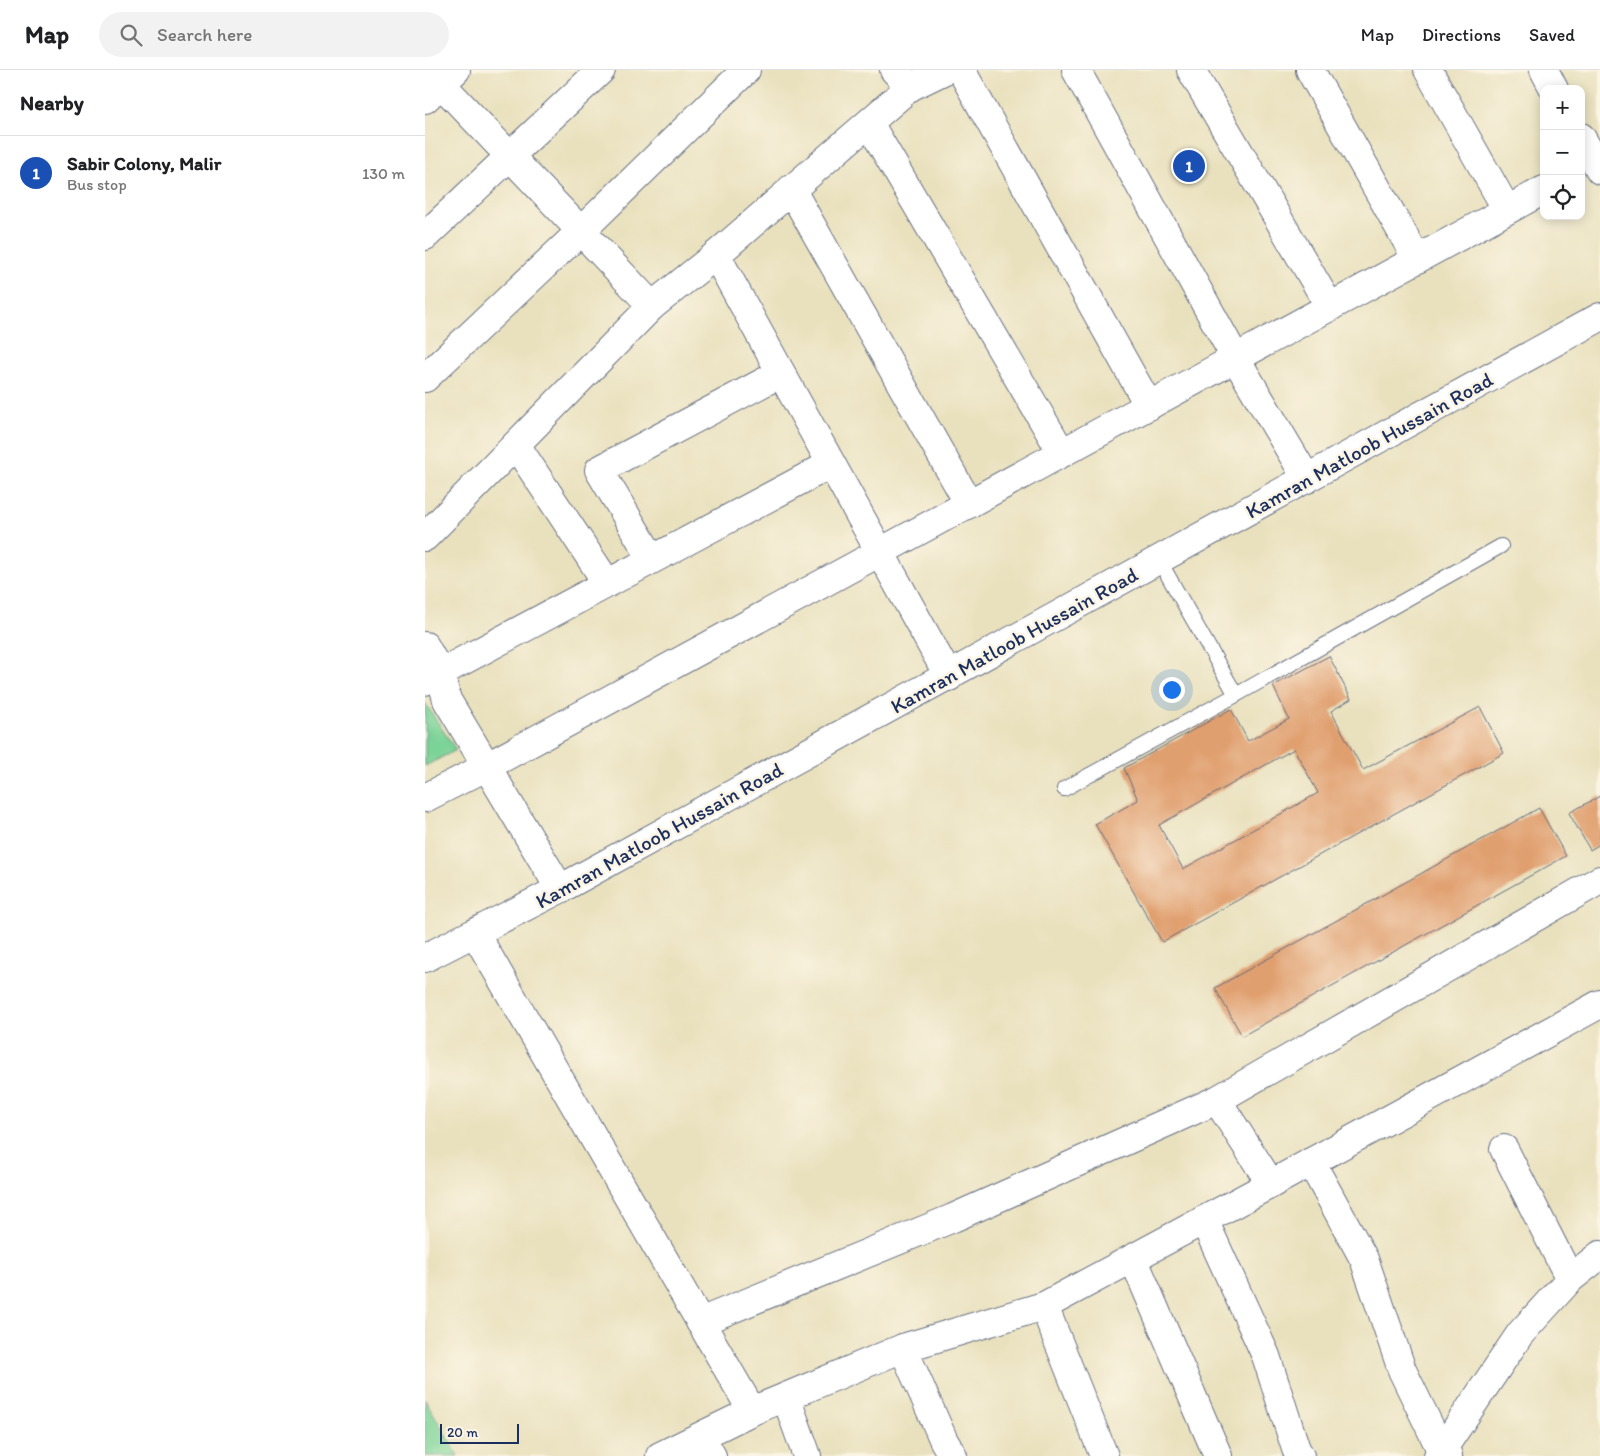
<!DOCTYPE html>
<html lang="en">
<head>
<meta charset="utf-8">
<style>
  body { margin:0; font-family:Itim,sans-serif; background:#f2f2f2; color:#202124 }
  .controls { position:absolute; right:15px; top:15px; display:grid; overflow:hidden; border-radius:10px; box-shadow:0 2px 12px #0003 }
  .controls button { width:45px; height:45px; display:grid; place-items:center; padding:0; border:0; border-bottom:1px solid #e0e0e0; background:#fff; color:#202124; font:25px sans-serif }
  .scale { position:absolute; left:15px; bottom:12px; width:79px; box-sizing:border-box; padding-left:5px; border:2px solid #1b2f5e; border-top:0; font-size:14px; line-height:18px; white-space:nowrap; color:#1b2f5e; -webkit-text-stroke:4px #fcf5e5; paint-order:stroke }
  .you { position:absolute; left:746px; top:619px; width:18px; height:18px; margin:-12px; border:4px solid #fff; border-radius:50%; background:#1a73e8; box-shadow:0 0 0 8px #1a73e833 }
  .badge { display:grid; place-items:center; width:32px; height:32px; border-radius:50%; background:#1f6fb2; color:#fff; font-size:16px; font-weight:700 }
  .pin { position:absolute; translate:-50% -50%; border:2px solid #fff; box-shadow:0 1px 5px #0006 }
  .list { margin:0; padding:0; list-style:none }
  h2 { display:flex; justify-content:space-between; align-items:center; height:65px; margin:0; padding:0 20px; font-size:21px }
  h2 small { font-size:16px; font-weight:400; color:#757577 }
  .list li { display:grid; grid-template-columns:32px 1fr auto; gap:15px; align-items:center; box-sizing:border-box; height:75px; padding:0 20px; border-top:1px solid #e0e0e0 }
  .list b { display:block; font-size:19px; white-space:nowrap }
  .list p { margin:0; font-size:16px; white-space:nowrap; color:#757577 }
  .list em { font-size:16px; font-style:normal; color:#757577 }
  .icon { flex:none; width:28px; height:28px; fill:none; stroke:currentColor; stroke-width:2; stroke-linecap:round; stroke-linejoin:round }
  .map { position:relative; flex:none; width:1175px; height:1386px; overflow:hidden }
  header { display:flex; align-items:center; gap:30px; box-sizing:border-box; height:70px; padding:0 25px; background:#fff; border-bottom:1px solid #e0e0e0 }
  header strong { font-size:24px }
  nav { display:flex; gap:28px; margin-inline-start:auto; font-size:18px }
  .search { width:350px; height:45px; background:#f2f2f2; display:flex; align-items:center; gap:12px; box-sizing:border-box; padding:0 18px; border-radius:28px; color:#757577; font-size:19px }
  main { display:flex }
  aside { flex:1; background:#fff }
  .map>svg:first-child { display:block }
  .green { fill:#7cd397; stroke:#4c817a }
  .building { fill:#e09f6e; fill-rule:evenodd }
  .lines { fill:none; stroke-linecap:round; stroke-linejoin:round }
  .service-casing { stroke:#636d80; stroke-width:16 }
  .minor-casing { stroke:#636d80; stroke-width:30 }
  .service { stroke:#fff; stroke-width:14 }
  .minor { stroke:#fff; stroke-width:28 }
  .labels { text-anchor:middle; dominant-baseline:central; stroke-width:5; stroke-linejoin:round; paint-order:stroke }
  .street-label { font-size:21px; fill:#1b2f5e; stroke:#fcf5e5 }
</style>
</head>
<body>
<header>
<strong>Map</strong>
<div class="search"><svg class="icon" aria-label="search" viewBox="0 0 24 24"><circle cx="10" cy="10" r="6"/><path d="M15 15l6 6"/></svg>Search here</div>
<nav><a>Map</a><a>Directions</a><a>Saved</a></nav>
</header>
<main>
<aside>
<h2>Nearby<small></small></h2>
<ul class="list">
<li><span class="badge" style="background:#1a4fb4">1</span><div><b>Sabir Colony, Malir</b><p>Bus stop</p></div><em>130 m</em></li>
</ul>
</aside>
<div class="map">
<svg width="1175" height="1386" viewBox="0 0 1175 1386">
  <rect width="100%" height="100%" fill="#fcf5e5"/>
  <filter id="ink" filterUnits="userSpaceOnUse"><feTurbulence type="fractalNoise" baseFrequency=".02" numOctaves="2"/><feDisplacementMap in="SourceGraphic" scale="10" xChannelSelector="R" yChannelSelector="G"/><feConvolveMatrix kernelMatrix="1 2 1 2 8 2 1 2 1" color-interpolation-filters="sRGB"/></filter>
  <filter id="wash" filterUnits="userSpaceOnUse"><feTurbulence type="fractalNoise" baseFrequency=".0096" numOctaves="4" result="noise"/><feDisplacementMap in="SourceGraphic" scale="20" xChannelSelector="R" yChannelSelector="G"/><feGaussianBlur stdDeviation="1.12" result="paint"/><feColorMatrix in="noise" values="0 0 0 0 0 0 0 0 0 0 0 0 0 0 0 0 0 1.4 0 .05"/><feComposite in="paint" operator="in"/></filter>
  <g filter="url(#wash)">
    <rect width="100%" height="100%" fill="#e9e1be"/>
    <!-- green -->
    <g class="green">
      <polygon points="0,633 31,680 0,696"/>
      <polygon points="0,1329 33,1386 0,1386"/>
    </g>
    <g id="blocks">
      <!-- building -->
      <g class="building">
        <path d="M 904,586 L 926,629 L 906,641 L 938,700 L 1055,637 L 1079,683 L 737,872 L 670,754 L 713,730 L 699,698 L 806,639 L 823,671 L 864,649 L 848,616 ZM 869,679 L 893,723 L 758,799 L 734,755 Z"/>
        <polygon points="1175,726 1175,774 1165,780 1144,743"/>
        <polygon points="1114,738 1141,786 817,966 790,918"/>
      </g>
    </g>
  </g>
  <g filter="url(#ink)">
    <use href="#blocks" fill-opacity="0" stroke="#636d80" stroke-width="1"/>
    <g class="lines">
      <defs>
        <g id="service">
          <polyline points="734,490 811,625"/>
          <polyline points="639,719 811,625 1076,476"/>
        </g>
        <g id="minor">
          <polyline points="3,0 227,236"/>
          <polyline points="469,0 485,17"/>
          <polyline points="536,0 724,336"/>
          <polyline points="651,0 811,289 882,409"/>
          <polyline points="766,0 905,237"/>
          <polyline points="885,0 992,189"/>
          <polyline points="1003,0 1082,140"/>
          <polyline points="1119,0 1129,19"/>
          <polyline points="0,29 31,0"/>
          <polyline points="444,53 637,383"/>
          <polyline points="1156,67 1175,100"/>
          <polyline points="366,119 544,434"/>
          <polyline points="0,166 176,0"/>
          <polyline points="291,185 524,607"/>
          <polyline points="0,308 156,161 321,0"/>
          <polyline points="91,375 182,513"/>
          <polyline points="0,467 227,236 291,185 485,17 520,0"/>
          <polyline points="227,489 174,400 356,303"/>
          <polyline points="0,576 15,603 22,630 135,819"/>
          <polyline points="0,611 406,394"/>
          <polyline points="0,728 61,697 1119,120"/>
          <polyline points="50,863 327,1341"/>
          <polyline points="0,888 135,819 1175,247"/>
          <polyline points="792,1030 846,1114"/>
          <polyline points="1079,1079 1145,1209"/>
          <polyline points="886,1092 939,1189 977,1300 1016,1380 1023,1386"/>
          <polyline points="779,1150 841,1286 871,1379 875,1386"/>
          <polyline points="708,1188 793,1386"/>
          <polyline points="619,1236 679,1386"/>
          <polyline points="275,1252 528,1148 792,1030 1175,810"/>
          <polyline points="478,1278 519,1371 528,1386"/>
          <polyline points="361,1327 382,1386"/>
          <polyline points="275,1367 287,1386"/>
          <polyline points="235,1386 327,1341 478,1278 619,1236 846,1114 1175,934"/>
          <polyline points="1013,1386 1095,1264 1145,1209 1175,1185"/>
        </g>
      </defs>
      <!-- service casing -->
      <use href="#service" class="service-casing"/>
      <!-- minor casing -->
      <use href="#minor" class="minor-casing"/>
      <!-- service -->
      <use href="#service" class="service"/>
      <!-- minor -->
      <use href="#minor" class="minor"/>
    </g>
  </g>
  <g class="labels">
    <!-- street labels -->
    <g class="street-label">
      <text transform="translate(944 375) rotate(-29)">Kamran Matloob Hussain Road</text>
      <text transform="translate(589 570) rotate(-29)">Kamran Matloob Hussain Road</text>
      <text transform="translate(234 765) rotate(-29)">Kamran Matloob Hussain Road</text>
    </g>
  </g>
</svg>
<div class="controls">
<button>+</button>
<button>−</button>
<button><svg class="icon" aria-label="locate" viewBox="0 0 24 24"><circle cx="12" cy="12" r="6"/><path d="M12 2v4M12 18v4M2 12h4M18 12h4"/></svg></button>
</div>
<div class="scale">20 m</div>
<div class="you"></div>
<div class="pin badge" style="left:764px;top:96px;background:#1a4fb4">1</div>
</div>
</main>
</body>
</html>
